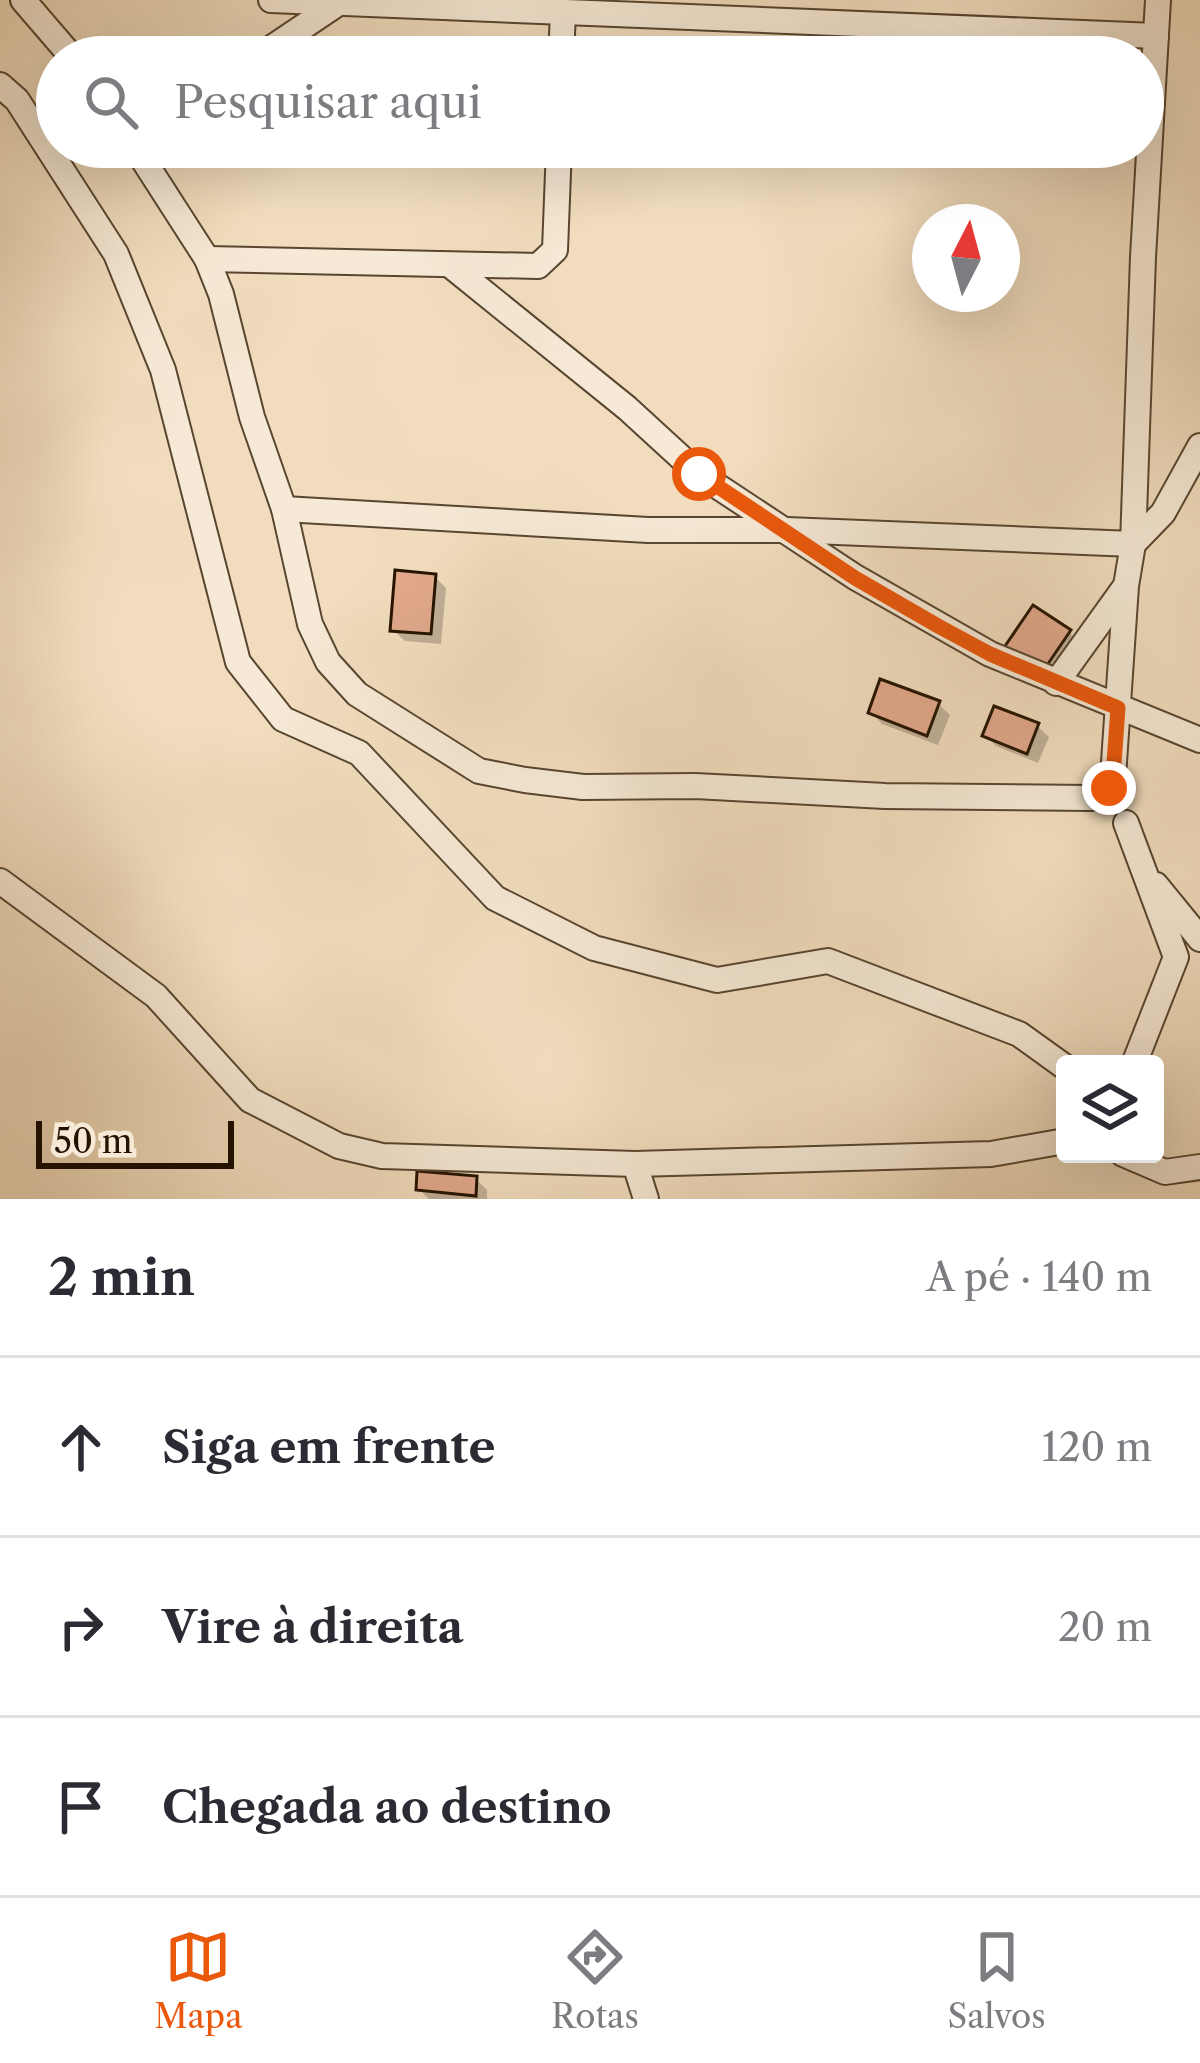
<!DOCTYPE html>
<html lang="pt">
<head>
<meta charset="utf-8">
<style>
  body { margin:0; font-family:"Libre Caslon Text",serif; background:#f2f2f3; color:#2b2b33 }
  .controls { position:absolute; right:36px; bottom:36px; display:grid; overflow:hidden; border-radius:12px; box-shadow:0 12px 48px #0002 }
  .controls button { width:108px; height:108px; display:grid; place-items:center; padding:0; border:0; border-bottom:3px solid #e1e1e2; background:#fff; color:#2b2b33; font:60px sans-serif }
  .compass { position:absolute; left:912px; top:204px; width:108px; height:108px; border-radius:50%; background:#fff; box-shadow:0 12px 48px #0002; rotate:6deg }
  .scale { position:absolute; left:36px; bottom:30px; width:198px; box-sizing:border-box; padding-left:12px; border:6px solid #251300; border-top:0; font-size:33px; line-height:42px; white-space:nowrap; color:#251300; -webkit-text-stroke:9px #f6e9d5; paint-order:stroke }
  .stop { position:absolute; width:36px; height:36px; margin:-27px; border:9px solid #ea580c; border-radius:50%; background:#fff }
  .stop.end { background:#ea580c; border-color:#fff; box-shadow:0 3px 12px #0008 }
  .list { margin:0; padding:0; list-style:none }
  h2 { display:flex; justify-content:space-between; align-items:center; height:156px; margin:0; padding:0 48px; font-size:51px }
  h2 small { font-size:39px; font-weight:400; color:#7c7c81 }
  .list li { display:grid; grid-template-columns:78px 1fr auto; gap:36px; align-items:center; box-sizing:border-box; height:180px; padding:0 48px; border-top:3px solid #e1e1e2 }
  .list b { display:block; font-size:45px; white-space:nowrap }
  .list em { font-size:39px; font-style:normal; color:#7c7c81 }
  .icon { flex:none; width:66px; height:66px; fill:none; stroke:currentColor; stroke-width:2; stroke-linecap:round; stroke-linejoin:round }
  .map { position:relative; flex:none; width:1200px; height:1199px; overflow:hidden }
  .search { position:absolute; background:#fff; box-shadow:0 12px 48px #0002; left:36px; right:36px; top:36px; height:132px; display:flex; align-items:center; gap:30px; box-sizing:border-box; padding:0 42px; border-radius:66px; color:#7c7c81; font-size:45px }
  .sheet { height:696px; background:#fff }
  nav { display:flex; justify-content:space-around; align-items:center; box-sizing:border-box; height:168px; border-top:3px solid #e1e1e2; background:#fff; font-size:33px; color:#7c7c81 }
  nav a { display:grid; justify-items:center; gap:6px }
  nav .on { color:#ea580c }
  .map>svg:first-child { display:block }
  .shadow { fill:#0003 }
  .building { fill:#e1a88c; stroke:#251300; stroke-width:3 }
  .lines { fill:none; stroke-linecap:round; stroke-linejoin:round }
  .street-casing { stroke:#584630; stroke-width:28 }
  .street { stroke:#f6e9d5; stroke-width:24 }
  .route { stroke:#ea580c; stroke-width:15 }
</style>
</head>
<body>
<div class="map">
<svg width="1200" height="1199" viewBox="0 0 1200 1199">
  <rect width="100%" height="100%" fill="#f1ddbe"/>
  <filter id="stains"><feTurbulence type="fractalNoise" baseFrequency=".00167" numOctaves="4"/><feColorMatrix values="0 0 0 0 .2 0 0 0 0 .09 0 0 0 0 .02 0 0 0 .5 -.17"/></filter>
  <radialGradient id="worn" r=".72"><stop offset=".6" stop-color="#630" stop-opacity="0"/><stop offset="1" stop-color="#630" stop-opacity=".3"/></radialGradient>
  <!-- shadow -->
  <g class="shadow">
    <polygon points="435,577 446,588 441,644 405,641 393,630"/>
    <polygon points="1069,632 1080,643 1053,683 1018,660"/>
    <polygon points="938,704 950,715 938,745 882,724 871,712"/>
    <polygon points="1037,726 1049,737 1038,763 996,746 985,735"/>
    <polygon points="476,1179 487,1190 487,1199 429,1199 419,1189"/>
  </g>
  <!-- building -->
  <g class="building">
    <polygon points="395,570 436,574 431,634 390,631"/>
    <polygon points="1033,605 1071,630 1041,674 1003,649"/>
    <polygon points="880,679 940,701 927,736 868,713"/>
    <polygon points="994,706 1039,723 1027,754 982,736"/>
    <polygon points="417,1171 477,1176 476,1196 416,1190"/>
  </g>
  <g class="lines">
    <defs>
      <g id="street">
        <polyline points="23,0 72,57"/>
        <polyline points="271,0 1156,36"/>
        <polyline points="258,57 337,4"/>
        <polyline points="561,57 563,13"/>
        <polyline points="0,85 17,100 116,254 163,370 238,662 283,719 359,753 495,898 594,948 717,980 828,961 1019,1034 1065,1067"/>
        <polyline points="135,147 207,259 221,294 252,417 284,509 310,624 328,662 357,694 479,771 525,780 583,787 695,786 885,796 1091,798 1109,788 1113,777 1126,586 1133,544 1143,257 1158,0"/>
        <polyline points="207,259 538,266 555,250 559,147"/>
        <polyline points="450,265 627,408 699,474 855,577 990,654 1200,740"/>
        <polyline points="284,509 648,530 787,530 1133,544 1163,513 1200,446"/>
        <polyline points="1056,683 1125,587"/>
        <polyline points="1126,823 1176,957 1134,1064"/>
        <polyline points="0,881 156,996 250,1100 339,1146 382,1156 635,1164 991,1154 1065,1141"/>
        <polyline points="1156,885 1200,939"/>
        <polyline points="1123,1154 1165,1172 1200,1167"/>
        <polyline points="635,1164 646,1199"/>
      </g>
    </defs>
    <!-- street casing -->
    <use href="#street" class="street-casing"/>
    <!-- street -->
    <use href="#street" class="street"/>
  </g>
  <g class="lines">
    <!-- route -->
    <polyline class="route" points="699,474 855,578 938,626 990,654 1118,708 1113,777 1109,788"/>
  </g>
  <rect width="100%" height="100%" filter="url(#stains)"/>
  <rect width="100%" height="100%" fill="url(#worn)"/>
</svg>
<div class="controls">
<button><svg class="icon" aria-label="layers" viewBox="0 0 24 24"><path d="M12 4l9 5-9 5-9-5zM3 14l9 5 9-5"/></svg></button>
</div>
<svg class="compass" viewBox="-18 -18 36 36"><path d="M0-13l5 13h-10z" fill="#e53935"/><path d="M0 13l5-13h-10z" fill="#7c7c81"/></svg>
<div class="scale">50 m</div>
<div class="stop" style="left:699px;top:474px"></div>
<div class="stop end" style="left:1109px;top:788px"></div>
<div class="search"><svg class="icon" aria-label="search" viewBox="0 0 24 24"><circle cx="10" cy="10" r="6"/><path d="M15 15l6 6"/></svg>Pesquisar aqui</div>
</div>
<section class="sheet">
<h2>2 min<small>A pé · 140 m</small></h2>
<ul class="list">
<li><svg class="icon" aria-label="ahead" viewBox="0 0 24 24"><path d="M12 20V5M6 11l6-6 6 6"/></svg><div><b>Siga em frente</b></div><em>120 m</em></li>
<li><svg class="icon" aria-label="right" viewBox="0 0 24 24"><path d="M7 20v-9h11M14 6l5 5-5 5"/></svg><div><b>Vire à direita</b></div><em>20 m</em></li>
<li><svg class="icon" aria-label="arrive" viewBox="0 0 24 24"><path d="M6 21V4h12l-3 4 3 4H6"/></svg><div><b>Chegada ao destino</b></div></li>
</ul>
</section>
<nav>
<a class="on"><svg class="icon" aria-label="map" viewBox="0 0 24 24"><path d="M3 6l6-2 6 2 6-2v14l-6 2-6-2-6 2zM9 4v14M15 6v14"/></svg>Mapa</a>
<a><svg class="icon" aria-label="directions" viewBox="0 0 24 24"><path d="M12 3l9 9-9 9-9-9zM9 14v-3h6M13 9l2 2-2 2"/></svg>Rotas</a>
<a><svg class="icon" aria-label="saved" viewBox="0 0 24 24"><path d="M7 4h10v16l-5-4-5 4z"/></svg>Salvos</a>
</nav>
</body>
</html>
